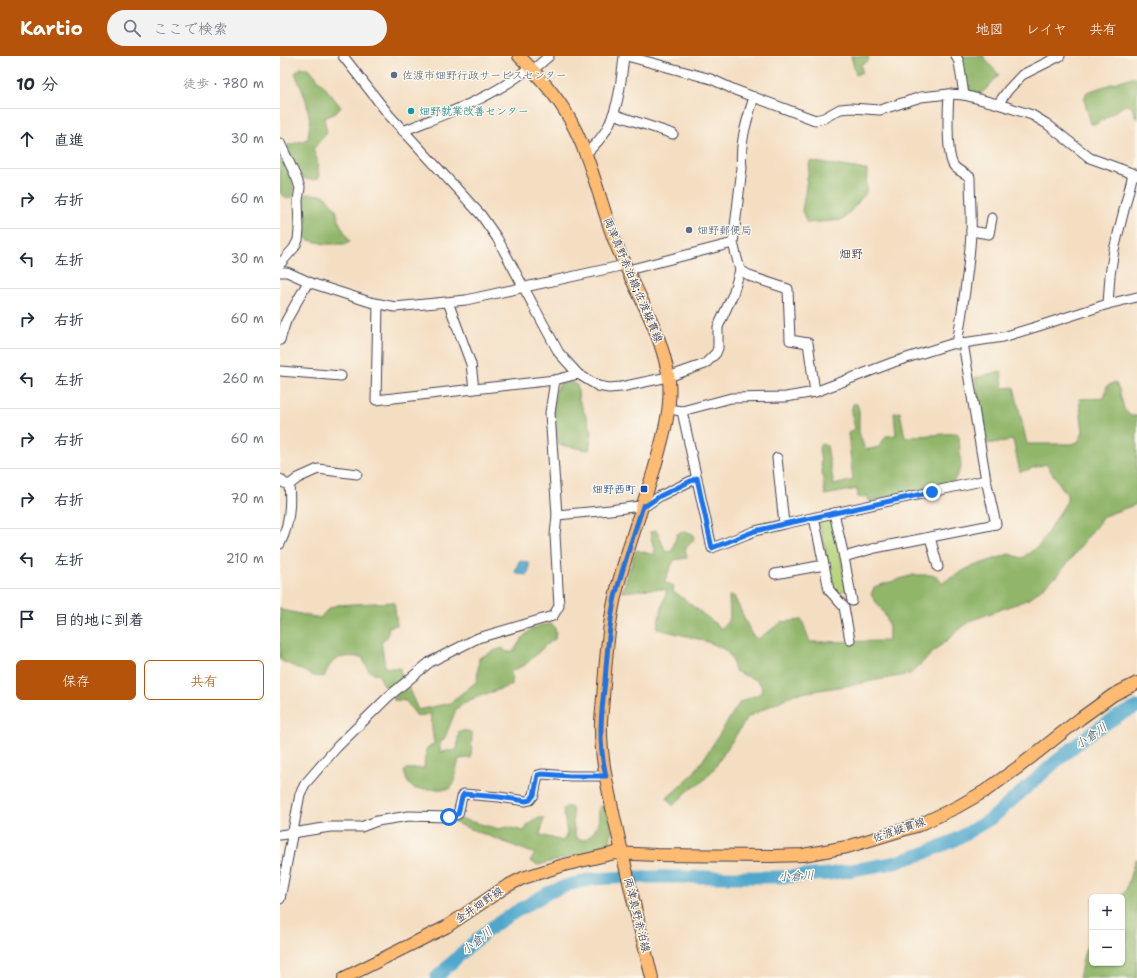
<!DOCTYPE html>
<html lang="ja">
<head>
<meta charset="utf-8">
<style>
  body { margin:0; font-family:"Shantell Sans","Klee One",sans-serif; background:#f2f2f3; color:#1f2937 }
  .controls { position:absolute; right:12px; bottom:12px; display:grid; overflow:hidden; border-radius:6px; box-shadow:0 1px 3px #0004 }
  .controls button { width:36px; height:36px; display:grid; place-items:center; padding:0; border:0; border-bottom:1px solid #e0e1e3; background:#fff; color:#1f2937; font:20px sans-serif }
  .stop { position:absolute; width:12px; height:12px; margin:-9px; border:3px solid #1a73e8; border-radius:50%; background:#fff }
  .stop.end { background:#1a73e8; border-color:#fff; box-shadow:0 1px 4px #0008 }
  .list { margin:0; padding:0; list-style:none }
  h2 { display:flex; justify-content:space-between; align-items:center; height:52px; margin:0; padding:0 16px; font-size:17px }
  h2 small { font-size:13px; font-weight:400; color:#747a83 }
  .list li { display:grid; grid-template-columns:26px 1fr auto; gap:12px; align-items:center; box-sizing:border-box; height:60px; padding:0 16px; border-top:1px solid #e0e1e3 }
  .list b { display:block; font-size:15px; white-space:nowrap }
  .list em { font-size:13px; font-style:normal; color:#747a83 }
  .actions { display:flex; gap:8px; padding:12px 16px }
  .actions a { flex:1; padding:9px 0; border:1px solid #b45309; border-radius:6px; text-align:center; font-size:14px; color:#b45309 }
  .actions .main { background:#b45309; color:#fff }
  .icon { flex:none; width:22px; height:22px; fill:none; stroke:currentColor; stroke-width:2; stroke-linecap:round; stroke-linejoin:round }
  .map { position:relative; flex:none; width:857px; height:922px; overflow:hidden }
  header { display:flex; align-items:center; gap:24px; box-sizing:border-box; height:56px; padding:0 20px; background:#b45309; color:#fff }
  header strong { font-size:19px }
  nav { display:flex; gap:22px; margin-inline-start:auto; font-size:14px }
  .search { width:280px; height:36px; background:#f2f2f3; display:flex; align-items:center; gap:10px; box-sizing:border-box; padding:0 14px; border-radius:22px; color:#747a83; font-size:15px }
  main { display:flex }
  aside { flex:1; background:#fff }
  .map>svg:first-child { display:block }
  .green { fill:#b7d47b; stroke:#6c7b5b }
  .forest { fill:#91b66b; stroke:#5a6c53 }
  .water { fill:#50a7cc; stroke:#396484 }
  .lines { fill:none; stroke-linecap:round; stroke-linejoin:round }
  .river { stroke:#50a7cc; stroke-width:13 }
  .minor-casing { stroke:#423e4f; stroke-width:11 }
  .major-casing { stroke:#423e4f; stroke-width:14 }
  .minor { stroke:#fff; stroke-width:9 }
  .major { stroke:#febb71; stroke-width:12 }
  .route { stroke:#1a73e8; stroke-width:5 }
  .service-dot { fill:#5c6f8a; stroke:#fbf7ec; stroke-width:1.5 }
  .culture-dot { fill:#0f9aa8; stroke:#fbf7ec; stroke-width:1.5 }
  .transit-dot { fill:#1a4fb4; stroke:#fbf7ec; stroke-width:1.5 }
  .labels { text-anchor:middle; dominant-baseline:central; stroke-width:3; stroke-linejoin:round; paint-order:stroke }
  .service-label { font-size:11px; fill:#4e5e75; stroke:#fbf7ec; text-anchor:start }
  .culture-label { font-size:11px; fill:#0d838f; stroke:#fbf7ec; text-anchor:start }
  .street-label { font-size:11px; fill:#22223b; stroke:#fbf7ec }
  .transit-label { font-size:11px; fill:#164399; stroke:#fbf7ec; text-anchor:end }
  .neighbourhood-label { font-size:12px; fill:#22223b; stroke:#fbf7ec }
  .water-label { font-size:12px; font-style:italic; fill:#345775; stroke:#fbf7ec }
</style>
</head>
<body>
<header>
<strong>Kartio</strong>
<div class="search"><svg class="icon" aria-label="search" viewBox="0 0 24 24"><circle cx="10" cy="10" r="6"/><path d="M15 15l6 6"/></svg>ここで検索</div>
<nav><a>地図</a><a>レイヤ</a><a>共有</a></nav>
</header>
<main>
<aside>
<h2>10 分<small>徒歩 · 780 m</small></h2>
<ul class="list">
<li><svg class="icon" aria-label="ahead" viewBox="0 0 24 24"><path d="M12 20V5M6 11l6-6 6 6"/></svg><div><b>直進</b></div><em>30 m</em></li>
<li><svg class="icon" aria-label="right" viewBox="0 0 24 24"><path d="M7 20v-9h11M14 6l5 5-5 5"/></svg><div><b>右折</b></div><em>60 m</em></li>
<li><svg class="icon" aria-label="left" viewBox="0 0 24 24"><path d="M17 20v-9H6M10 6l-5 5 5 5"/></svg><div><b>左折</b></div><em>30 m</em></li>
<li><svg class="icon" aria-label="right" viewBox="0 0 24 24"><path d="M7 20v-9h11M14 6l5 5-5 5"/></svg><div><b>右折</b></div><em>60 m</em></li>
<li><svg class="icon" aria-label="left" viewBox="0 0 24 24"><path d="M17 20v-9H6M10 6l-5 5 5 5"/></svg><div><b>左折</b></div><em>260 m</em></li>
<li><svg class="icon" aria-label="right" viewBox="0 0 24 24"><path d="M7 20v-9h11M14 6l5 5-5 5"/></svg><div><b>右折</b></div><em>60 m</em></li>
<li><svg class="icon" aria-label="right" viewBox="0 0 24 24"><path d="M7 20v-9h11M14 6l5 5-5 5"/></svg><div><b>右折</b></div><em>70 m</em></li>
<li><svg class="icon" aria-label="left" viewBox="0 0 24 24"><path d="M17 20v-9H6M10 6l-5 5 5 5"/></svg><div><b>左折</b></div><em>210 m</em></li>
<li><svg class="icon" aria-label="arrive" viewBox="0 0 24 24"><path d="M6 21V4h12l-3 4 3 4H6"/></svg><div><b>目的地に到着</b></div></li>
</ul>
<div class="actions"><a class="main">保存</a><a>共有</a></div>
</aside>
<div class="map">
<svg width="857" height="922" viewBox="0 0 857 922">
  <rect width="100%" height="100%" fill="#fbf7ec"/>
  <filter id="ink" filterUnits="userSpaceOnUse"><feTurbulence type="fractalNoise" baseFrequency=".025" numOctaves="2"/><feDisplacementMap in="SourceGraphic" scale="8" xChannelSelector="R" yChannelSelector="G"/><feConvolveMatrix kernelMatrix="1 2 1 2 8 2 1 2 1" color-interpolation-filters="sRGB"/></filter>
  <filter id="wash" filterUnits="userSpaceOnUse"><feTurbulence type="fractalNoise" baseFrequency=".012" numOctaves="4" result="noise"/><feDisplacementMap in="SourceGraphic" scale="16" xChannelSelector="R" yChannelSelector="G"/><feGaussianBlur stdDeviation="0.9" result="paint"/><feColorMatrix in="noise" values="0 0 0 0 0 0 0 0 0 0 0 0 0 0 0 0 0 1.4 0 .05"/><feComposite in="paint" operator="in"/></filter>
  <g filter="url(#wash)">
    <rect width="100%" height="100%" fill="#f4dec2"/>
    <!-- green -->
    <polygon class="green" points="550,461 555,467 566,533 558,537 554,535 539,464"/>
    <!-- forest -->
    <g class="forest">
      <polygon points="571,0 588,0 589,1 588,5 581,8 582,16 576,19"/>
      <polygon points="679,0 704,0 704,2 719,19 702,37 694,38 686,33"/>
      <path d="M 21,12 L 29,12 L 61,51 L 56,57 L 44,62 L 47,77 L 33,93 L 37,103 L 39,122 C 31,125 27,124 19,120 L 6,90 L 28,83 L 30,65 L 26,44 L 15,17 Z"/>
      <polygon points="852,21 856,21 857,23 857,64 851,50 845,49 816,68 811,68 804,43 807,36"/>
      <polygon points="0,98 12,123 14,139 8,143 0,137"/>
      <polygon points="530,105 587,114 586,137 563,164 527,167 522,155"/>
      <polygon points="27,138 44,139 56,153 59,166 70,186 66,188 45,188 28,184 23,178 22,152 23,143"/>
      <path d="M 721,315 L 723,332 L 734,331 L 747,388 L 792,388 L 799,385 L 803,375 L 799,343 L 824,342 L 827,330 L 835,326 L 839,333 L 844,353 L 851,360 L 857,360 L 857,448 L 824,460 L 779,518 L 749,543 L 690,565 L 660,590 L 630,618 L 571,629 L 514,638 L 468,661 L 433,714 L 420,728 L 410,733 L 393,750 L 387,742 L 412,719 L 423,704 L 460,646 L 481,637 L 482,631 L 478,625 L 455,615 C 453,608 452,600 446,595 C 435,585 393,577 377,573 L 379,562 L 387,534 C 374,531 356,535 342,536 L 356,494 L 375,499 L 370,476 L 376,474 L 386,496 L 392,495 L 397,478 L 404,475 L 413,478 L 414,484 L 405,493 L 407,502 L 394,504 L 384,526 L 394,530 L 393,536 L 399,539 L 442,573 L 450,562 L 449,540 L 454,540 L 472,579 L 478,583 L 502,566 L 522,564 L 530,586 L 608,585 C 612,563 603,556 591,539 L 594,531 L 633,519 L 655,519 L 662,527 L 688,512 L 729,498 L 742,502 L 759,490 L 787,445 L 787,439 L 766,408 L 740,416 L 733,384 L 705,388 L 695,322 Z"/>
      <path d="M 291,326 L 297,329 L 299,344 L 312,375 L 309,394 L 279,389 C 275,370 269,345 280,327 Z"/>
      <polygon points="573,348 577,348 579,355 579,376 585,394 599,391 606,380 616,379 614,357 620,356 625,381 677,377 679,380 681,412 673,426 589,445 587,440 578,442 577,433 545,439 539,392 541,388 547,390 554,429 573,424 568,377 575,372 571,356"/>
      <path d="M 114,546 L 117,569 L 109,571 L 107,582 L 101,585 L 105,610 L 108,612 L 120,612 L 121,624 L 112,631 L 104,630 L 99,619 L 89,615 L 82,601 C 61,600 53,599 44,621 L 34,620 L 0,604 L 0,552 L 1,554 L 40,562 L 48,553 L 56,549 Z"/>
      <path d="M 271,568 L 274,570 L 276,576 L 275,583 L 266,589 L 245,609 L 231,615 L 232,629 L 189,644 L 176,653 L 164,684 L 160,686 L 160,696 L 177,694 L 179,675 L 188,675 L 192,677 L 191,702 L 179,703 L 173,729 L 170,733 L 134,733 L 128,727 L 124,716 L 126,713 L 144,712 L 146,693 L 154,688 L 150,657 L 141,660 L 136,659 L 126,645 L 114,644 L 113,642 L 128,631 L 138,654 L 170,647 L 197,625 L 199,602 L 216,594 L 223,592 L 227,596 L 234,595 C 244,578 250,570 271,568 Z"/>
      <path d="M 287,750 L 292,752 C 294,762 292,773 297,782 L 304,784 C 315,778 321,766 318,754 L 321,750 L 326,752 L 332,774 L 330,786 L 318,794 L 258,809 L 250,805 L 255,798 L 165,763 L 182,763 L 219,773 L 227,771 L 244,775 C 249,767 253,761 264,762 L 260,779 L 283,785 L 287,778 L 283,753 Z"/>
      <path d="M 855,803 L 857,803 L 857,922 L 799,922 C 803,907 802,895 812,881 L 812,907 L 842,907 L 842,841 L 839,841 L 846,834 Z"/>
    </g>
    <!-- water -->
    <path class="water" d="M 239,505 L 248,506 C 250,510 249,516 247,519 L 237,518 L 235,516 Z"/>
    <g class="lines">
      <!-- river -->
      <polyline class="river" points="156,922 186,893 212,871 230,859 268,837 288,829 313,823 352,821 505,821 549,818 613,807 642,798 673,785 712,762 779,703 808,679 838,660 857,651"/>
    </g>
  </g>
  <g filter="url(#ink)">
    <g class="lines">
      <defs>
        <g id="minor">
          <path d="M 63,0 L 109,59 L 201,159 L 217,182 L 279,297 L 298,318 L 318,330 L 329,332 L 341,331 L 388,321 L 425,308 L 436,297 L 438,292 L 438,271 L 453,238 L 460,214 L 453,187 L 462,112 C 459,87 467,64 474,41"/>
          <polyline points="347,0 431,23 455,34 535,64 544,62 560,53 571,52 600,54 641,41 669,38 684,39 718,48 752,59 767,68 810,102 857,119"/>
          <polyline points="676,0 679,6 684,39"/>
          <polyline points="253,14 269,0"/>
          <path d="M 669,38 C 668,52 666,100 674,110 C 678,115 686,118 690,121 C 690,140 692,159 691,177 C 689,214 683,251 677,288"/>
          <polyline points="718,48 728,34 742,19 780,0"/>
          <polyline points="333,58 393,78"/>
          <path d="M 123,75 C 167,57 213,42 250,11"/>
          <polyline points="0,87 17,123 20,132 18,144 19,174 18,184 14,192 0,208"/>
          <path d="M 306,98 C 310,93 315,89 319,84 C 338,62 341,28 344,0"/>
          <polyline points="691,175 709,178 712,162"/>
          <polyline points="348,214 453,187"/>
          <polyline points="460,214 472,221 508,233 510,284 528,287 535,336"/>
          <polyline points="0,216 7,216 34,228 90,246 115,251 186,244 345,209"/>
          <polyline points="98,248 96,344 194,333 191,308 168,246"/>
          <polyline points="828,248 830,219 834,194 853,118"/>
          <polyline points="0,284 6,265 28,226"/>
          <polyline points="0,315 61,320"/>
          <polyline points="194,333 275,324"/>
          <polyline points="389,353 402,355 451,342 506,341 535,336 614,306 671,288 683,287 723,281 759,270 828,248 857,241"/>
          <polyline points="402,355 432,492 475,475 504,468 706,424"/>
          <polyline points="497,402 504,468"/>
          <path d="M 0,423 L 4,427 L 9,429 C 11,449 9,470 0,488"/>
          <polyline points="9,429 18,422 38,413 77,418"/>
          <polyline points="554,457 564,501 595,492 716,468 706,424 683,287"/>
          <polyline points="277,459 330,454 367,449 380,440 417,422"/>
          <polyline points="650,481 658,511"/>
          <polyline points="564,501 572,545"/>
          <polyline points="544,509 549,534 564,551 570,584"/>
          <polyline points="495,518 544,509 534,462"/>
          <polyline points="0,779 50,771 81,771 97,765 129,760 169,761 178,758 182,741 184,738 219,741 246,745 250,744 254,739 258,719 262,718 290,720 325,720"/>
          <polyline points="0,843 20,738 25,728 57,691 108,641 150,606 198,582 273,560 279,550 275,479 277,459 270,357 275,324 298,318"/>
        </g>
        <g id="major">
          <path d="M 239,0 C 256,17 272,34 285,55 C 309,94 318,139 333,181 C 351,229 382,272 389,324 C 392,354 382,385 374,414 C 361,456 345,498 335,541 C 326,581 325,624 321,665 C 320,698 327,729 334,761 C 346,815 359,868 372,922"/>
          <polyline points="64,922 166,871 227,830 243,822 284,809 335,797 376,799 492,800 523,799 567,791 639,769 677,751 705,735 740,710 801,662 833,639 857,627"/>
        </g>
      </defs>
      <!-- minor casing -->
      <use href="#minor" class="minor-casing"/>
      <!-- major casing -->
      <use href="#major" class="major-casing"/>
      <!-- minor -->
      <use href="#minor" class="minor"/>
      <!-- major -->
      <use href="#major" class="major"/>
    </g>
  </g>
  <g class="lines" filter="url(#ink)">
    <!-- route -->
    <path class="route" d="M 169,761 L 178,758 L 182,741 L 184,738 L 219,741 L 246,745 L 250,744 L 254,739 L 258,719 L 262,718 L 290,720 L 326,720 C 318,686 321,659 325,625 C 327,597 329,568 335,541 C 343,510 353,480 363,450 L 367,449 L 380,440 L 417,422 L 432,492 L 475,475 L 504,468 L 652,436"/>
  </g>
  <!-- markers -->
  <g class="service-dot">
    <circle cx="114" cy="19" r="4"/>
    <circle cx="409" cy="174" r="4"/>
  </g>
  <circle class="culture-dot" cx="131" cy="55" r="4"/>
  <rect class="transit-dot" x="360" y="429" width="8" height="8" rx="2"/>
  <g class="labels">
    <!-- service labels -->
    <g class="service-label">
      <text x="122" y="19">佐渡市畑野行政サービスセンター</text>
      <text x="417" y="174">畑野郵便局</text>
    </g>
    <!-- culture labels -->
    <g class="culture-label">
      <text x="139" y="55">畑野就業改善センター</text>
    </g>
    <!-- street labels -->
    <g class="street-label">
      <text transform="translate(353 224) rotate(67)">両津真野赤泊線;佐渡縦貫線</text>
      <text transform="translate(619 774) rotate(-19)">佐渡縦貫線</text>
      <text transform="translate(199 849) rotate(-34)">金井畑野線</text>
      <text transform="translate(357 859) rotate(76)">両津真野赤泊線</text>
    </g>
    <!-- transit labels -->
    <g class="transit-label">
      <text x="356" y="433">畑野西町</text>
    </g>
    <!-- neighbourhood labels -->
    <g class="neighbourhood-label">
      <text x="571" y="198">畑野</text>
    </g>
    <!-- water labels -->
    <g class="water-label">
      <text transform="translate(811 680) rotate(-35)">小倉川</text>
      <text transform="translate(516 820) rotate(-3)">小倉川</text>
      <text transform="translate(197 885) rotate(-39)">小倉川</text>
    </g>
  </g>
</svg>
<div class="controls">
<button>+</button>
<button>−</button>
</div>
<div class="stop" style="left:169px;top:761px"></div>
<div class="stop end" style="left:652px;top:436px"></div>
</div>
</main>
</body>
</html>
